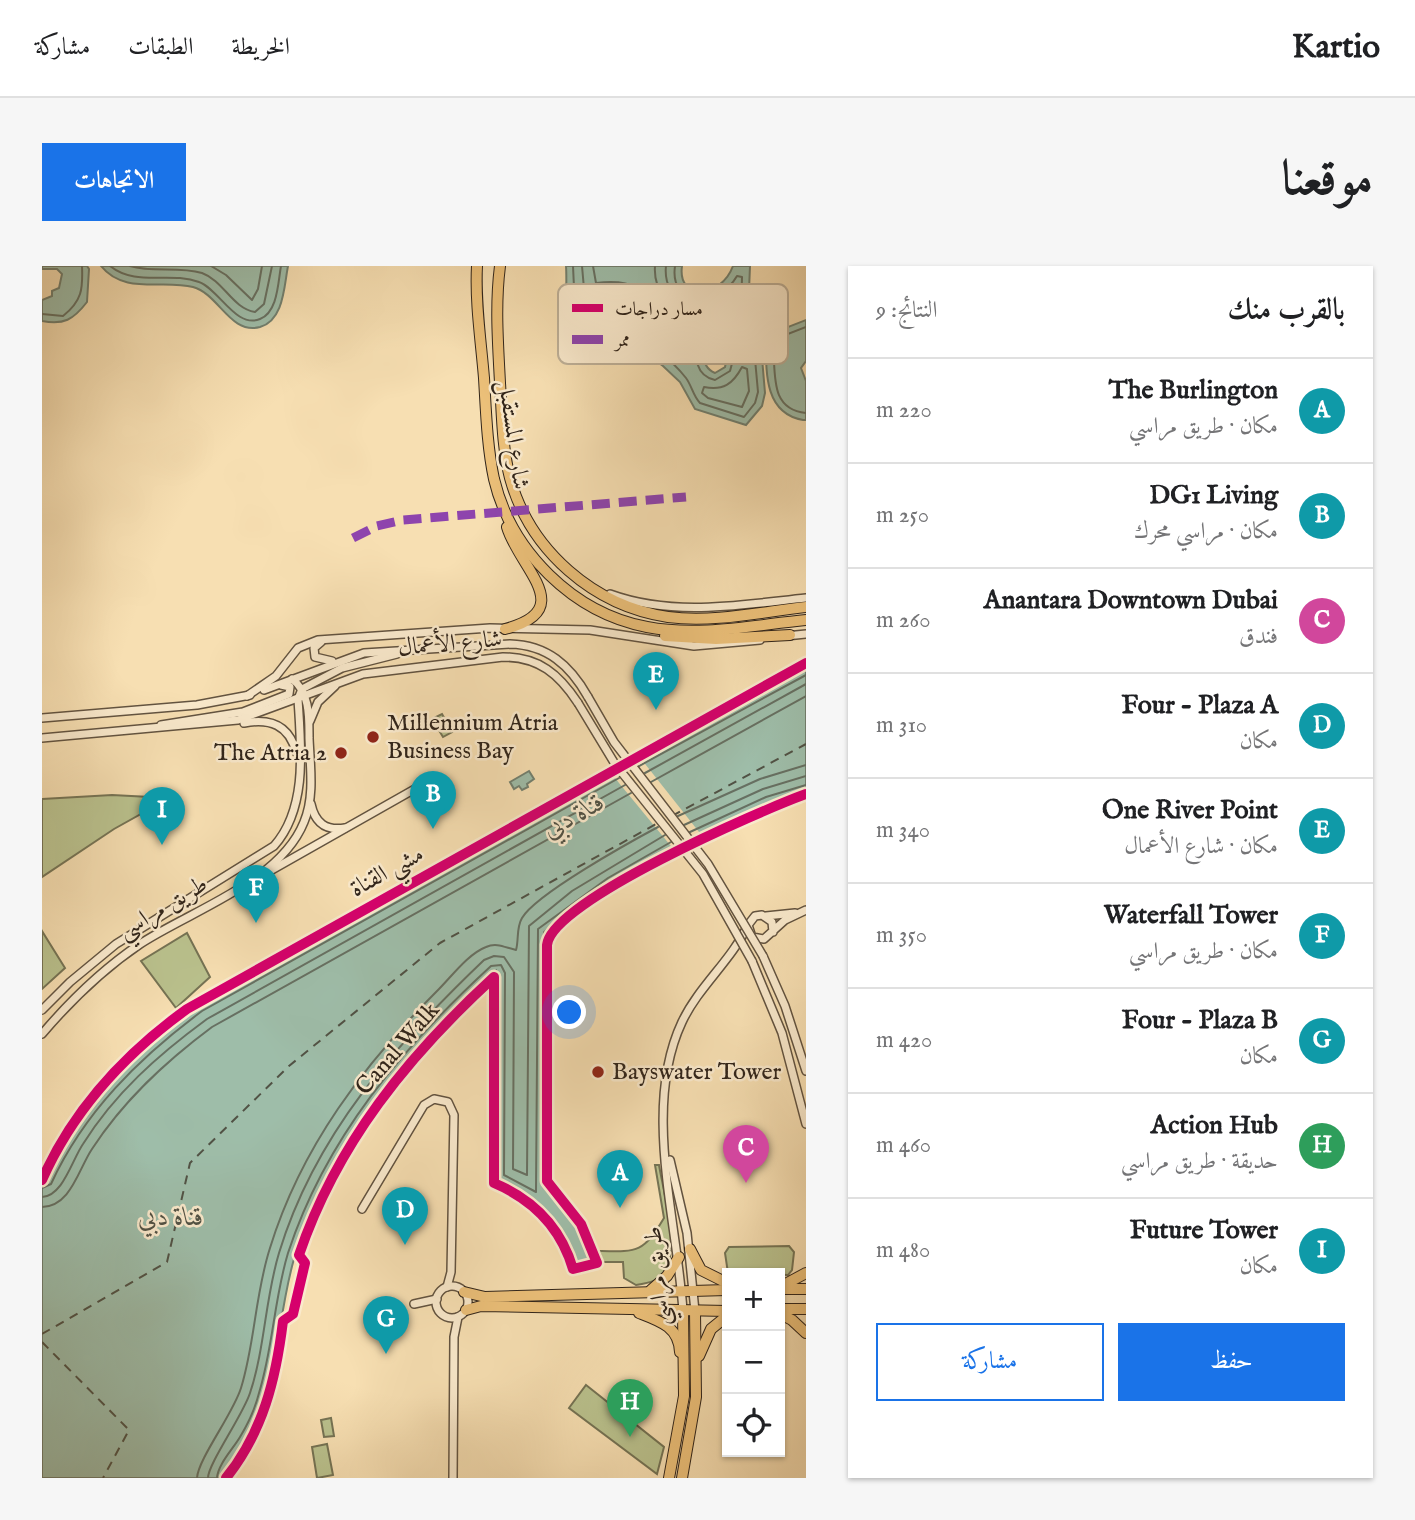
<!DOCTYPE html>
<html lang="ar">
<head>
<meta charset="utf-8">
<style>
  body { margin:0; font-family:"IM FELL English",Amiri,serif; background:#f6f6f6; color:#202124; direction:rtl }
  .controls { position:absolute; right:21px; bottom:21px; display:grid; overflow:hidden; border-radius:0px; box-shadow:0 2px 5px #0004 }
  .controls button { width:63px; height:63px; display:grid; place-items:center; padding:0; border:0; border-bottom:2px solid #e0e0e0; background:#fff; color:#202124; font:35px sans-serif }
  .you { position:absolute; left:528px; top:747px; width:24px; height:24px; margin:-18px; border:5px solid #fff; border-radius:50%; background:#1a73e8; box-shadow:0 0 0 10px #1a73e833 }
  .badge { display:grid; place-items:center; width:46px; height:46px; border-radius:50%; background:#1a73e8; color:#fff; font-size:23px; font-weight:700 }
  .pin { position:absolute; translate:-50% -58px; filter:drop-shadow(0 2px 4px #0008) }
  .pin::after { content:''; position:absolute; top:37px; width:24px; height:21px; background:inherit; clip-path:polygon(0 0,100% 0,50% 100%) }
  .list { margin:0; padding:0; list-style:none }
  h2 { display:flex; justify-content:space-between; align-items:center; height:91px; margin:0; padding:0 28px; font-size:30px }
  h2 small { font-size:23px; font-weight:400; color:#757577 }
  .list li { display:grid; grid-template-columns:46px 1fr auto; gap:21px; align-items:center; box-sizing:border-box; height:105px; padding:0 28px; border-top:2px solid #e0e0e0 }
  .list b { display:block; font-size:26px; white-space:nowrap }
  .list p { margin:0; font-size:23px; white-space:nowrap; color:#757577 }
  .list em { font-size:23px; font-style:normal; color:#757577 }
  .actions { display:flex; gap:14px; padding:21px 28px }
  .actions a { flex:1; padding:16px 0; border:2px solid #1a73e8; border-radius:0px; text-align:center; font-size:24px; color:#1a73e8 }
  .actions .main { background:#1a73e8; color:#fff }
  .icon { flex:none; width:38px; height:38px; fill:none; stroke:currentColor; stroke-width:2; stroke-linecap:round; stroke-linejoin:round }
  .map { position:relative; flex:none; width:764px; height:1212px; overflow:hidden; direction:ltr; border-radius:0px }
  header { display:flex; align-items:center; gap:42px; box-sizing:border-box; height:98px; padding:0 35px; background:#fff; border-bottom:2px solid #e0e0e0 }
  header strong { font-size:33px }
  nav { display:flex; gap:38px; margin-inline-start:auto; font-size:24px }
  .intro { display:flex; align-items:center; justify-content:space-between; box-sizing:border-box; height:168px; padding:0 42px }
  h1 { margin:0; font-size:49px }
  .button { padding:18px 32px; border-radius:0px; background:#1a73e8; color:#fff; font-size:24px; font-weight:700 }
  main { display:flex; gap:42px; padding:0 42px }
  aside { flex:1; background:#fff; border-radius:0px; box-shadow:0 2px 5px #0004 }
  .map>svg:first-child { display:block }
  .green { fill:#bac28e; stroke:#757354; stroke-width:2 }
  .water { fill:#9ebda9; stroke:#728070; stroke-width:2; fill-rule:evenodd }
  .pier { fill:#f7dfb2 }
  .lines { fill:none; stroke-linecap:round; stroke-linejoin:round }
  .shore { stroke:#677062; stroke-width:2 }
  .ferry { stroke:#515245; stroke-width:2; stroke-dasharray:9 7; stroke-linecap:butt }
  .minor-casing { stroke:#625340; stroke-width:10 }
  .major-casing { stroke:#30241a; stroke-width:12 }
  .minor { stroke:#faeacd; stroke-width:7 }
  .major { stroke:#ecc079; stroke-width:10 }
  .minor-bridge-casing { stroke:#625340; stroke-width:10; stroke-linecap:butt }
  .minor-bridge { stroke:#faeacd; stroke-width:7 }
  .quiet { stroke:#8e44ad; stroke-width:9; stroke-dasharray:18 9; stroke-linecap:butt }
  .cycleway-casing { stroke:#faeacd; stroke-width:15 }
  .cycleway { stroke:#d6006c; stroke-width:10 }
  .poi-dot { fill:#8f2418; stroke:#faeacd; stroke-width:2.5 }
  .labels { text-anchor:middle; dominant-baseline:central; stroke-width:5; stroke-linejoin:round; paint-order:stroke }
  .street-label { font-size:24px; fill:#30241a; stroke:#faeacd }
  .poi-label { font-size:24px; fill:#30241a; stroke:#faeacd; text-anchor:start }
  .water-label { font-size:26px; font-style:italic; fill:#515245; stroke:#faeacd }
  .key { fill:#faeacd; stroke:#bdaf97; stroke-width:2 }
  .key-label { font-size:19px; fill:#30241a }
</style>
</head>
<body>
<header>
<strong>Kartio</strong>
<nav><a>الخريطة</a><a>الطبقات</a><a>مشاركة</a></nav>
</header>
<div class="intro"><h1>موقعنا</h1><a class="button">الاتجاهات</a></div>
<main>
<aside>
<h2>بالقرب منك<small>النتائج: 9</small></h2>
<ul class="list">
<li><span class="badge" style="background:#0f9aa8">A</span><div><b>The Burlington</b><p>مكان · طريق مراسي</p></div><em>220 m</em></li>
<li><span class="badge" style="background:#0f9aa8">B</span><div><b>DG1 Living</b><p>مكان · مراسي محرك</p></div><em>250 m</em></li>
<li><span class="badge" style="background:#d1479c">C</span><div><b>Anantara Downtown Dubai</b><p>فندق</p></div><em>260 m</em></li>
<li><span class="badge" style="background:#0f9aa8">D</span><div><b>Four - Plaza A</b><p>مكان</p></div><em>310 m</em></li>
<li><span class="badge" style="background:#0f9aa8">E</span><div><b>One River Point</b><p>مكان · شارع الأعمال</p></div><em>340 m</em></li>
<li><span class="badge" style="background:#0f9aa8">F</span><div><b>Waterfall Tower</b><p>مكان · طريق مراسي</p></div><em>350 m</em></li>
<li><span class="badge" style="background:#0f9aa8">G</span><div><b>Four - Plaza B</b><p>مكان</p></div><em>420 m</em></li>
<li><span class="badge" style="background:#2e9e5b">H</span><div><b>Action Hub</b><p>حديقة · طريق مراسي</p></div><em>460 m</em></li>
<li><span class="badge" style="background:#0f9aa8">I</span><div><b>Future Tower</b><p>مكان</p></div><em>480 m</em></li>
</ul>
<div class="actions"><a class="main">حفظ</a><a>مشاركة</a></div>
</aside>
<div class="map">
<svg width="764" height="1212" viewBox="0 0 764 1212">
  <rect width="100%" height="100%" fill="#f7dfb2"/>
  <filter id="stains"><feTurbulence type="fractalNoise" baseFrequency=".00286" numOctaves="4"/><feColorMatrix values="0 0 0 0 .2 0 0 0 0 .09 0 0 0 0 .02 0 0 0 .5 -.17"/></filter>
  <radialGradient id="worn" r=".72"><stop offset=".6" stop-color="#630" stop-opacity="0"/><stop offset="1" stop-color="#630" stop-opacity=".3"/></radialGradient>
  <!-- green -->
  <g class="green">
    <polygon points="400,448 410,466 401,471 390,453"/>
    <polygon points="70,529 108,531 113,540 72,563 0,611 0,533"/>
    <polygon points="0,665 23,702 0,723"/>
    <polygon points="145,667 168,711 134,742 99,695"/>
    <path d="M 613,899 L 617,899 C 621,923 636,979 625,1002 C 619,1015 607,1017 594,1019 L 582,1012 L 581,996 L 561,996 L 557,985 C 596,986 601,987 622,952 Z"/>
    <polygon points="747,980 752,986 750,1004 746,1009 686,1007 683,987 687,981"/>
    <polygon points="544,1119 622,1181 615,1208 527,1142"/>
    <polygon points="289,1152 292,1170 282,1171 279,1154"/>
    <polygon points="285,1178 291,1209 275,1212 270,1181"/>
  </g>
  <!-- water -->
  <g class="water">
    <path d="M 0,0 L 45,0 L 47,3 L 45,36 C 31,54 22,59 0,55 L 0,34 L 10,30 L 10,25 L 17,22 L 20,8 L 15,3 L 0,3 Z"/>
    <path d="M 59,0 L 246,0 C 242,20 242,54 218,61 C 188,69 177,28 151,21 C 121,13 82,29 59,0 Z"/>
    <path d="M 524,0 L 640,0 C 635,35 679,33 691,0 L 708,0 L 706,49 L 720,92 L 723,127 L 720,140 L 704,159 L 653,143 L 638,116 L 621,100 L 590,77 L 568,76 L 541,88 C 518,71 526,26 524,0 ZM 567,42 L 580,44 L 583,48 C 582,58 578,61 569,63 L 557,54 L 556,48 ZM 672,73 L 686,86 L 683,101 L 673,107 C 661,102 660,90 662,78 Z"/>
    <path d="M 764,54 L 764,95 L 759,102 L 764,115 L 764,154 L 761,154 C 722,147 724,106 724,73 L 728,68 Z"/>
    <path d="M 764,401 L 764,525 C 669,559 583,605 502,666 L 502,920 L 532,954 L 552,995 L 533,1000 C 519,960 493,933 455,915 L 454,705 C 368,787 286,876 252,993 C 241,1031 238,1069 230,1108 C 222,1147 202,1180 179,1212 L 0,1212 L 0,922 L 26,871 L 48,839 L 94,789 L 156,739 Z"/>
    <polygon points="487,505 492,513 485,518 486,521 480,524 477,520 472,523 468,516"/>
  </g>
  <!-- pier -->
  <polygon class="pier" points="596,489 661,571 633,585 577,517 568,505"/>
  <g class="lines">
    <!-- shore -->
    <g class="shore">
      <path d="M 68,0 C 94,21 128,5 157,16 C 177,23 194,63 218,53 C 236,46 236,16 239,0"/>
      <path d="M 88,0 C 111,7 136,0 160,7 C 182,15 190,42 213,46 L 222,38 L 230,0"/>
      <polyline points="169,0 184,9 210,34 216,23 220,0"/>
      <path d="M 531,0 L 534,65 L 538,77 L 545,80 L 561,71 C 559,66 553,63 551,57 C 541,37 569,32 582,37 L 590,49 L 584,69 C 606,75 630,94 644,112 C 650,120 651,130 658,137 L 702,151 L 713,137 L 716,126 L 713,93 L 699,50 L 700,11 L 695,10 C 678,40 627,42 633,0"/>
      <path d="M 540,0 L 543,34 L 565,26 L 588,31 L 598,43 L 598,64 L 642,96 C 651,82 644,60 670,57 C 678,57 685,62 692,62 L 691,36 L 687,34 C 660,50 620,37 624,0"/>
      <path d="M 551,0 L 554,17 C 589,13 607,20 610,58 L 634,75 L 649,53 C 629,40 611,27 613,0"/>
      <path d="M 0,48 L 21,50 C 40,35 41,23 40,0"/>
      <path d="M 764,61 L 733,73 L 731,78 C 734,108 727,143 764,147"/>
      <path d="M 671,66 L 684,71 L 693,86 L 688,105 L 673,114 C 654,110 651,90 657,74 Z"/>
      <path d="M 700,101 L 705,103 L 707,125 L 700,141 L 666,132 L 660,127 L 662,121 C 681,125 691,118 700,101 Z"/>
      <polyline points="597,500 764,409"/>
      <polyline points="603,507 764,418"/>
      <polyline points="609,516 764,430"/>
      <polyline points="636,550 718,513 764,499"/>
      <polyline points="642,559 721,523 764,510"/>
      <polyline points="648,566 724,531 764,519"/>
      <path d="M 0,922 L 9,918 C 42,846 97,792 160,745 L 577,512"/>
      <path d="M 0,931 C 21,930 30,894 41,878 C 73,827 116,789 165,753 L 583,519"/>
      <path d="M 0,941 C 29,940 36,904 50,883 C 82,834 123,796 170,761 L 589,527"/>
      <path d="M 155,1212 C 156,1193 191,1148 199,1122 C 213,1077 213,1028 228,982 C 259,881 322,798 397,723 C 410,710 426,688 444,681 C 455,676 464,682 474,684 C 477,674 474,662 480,652 C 494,628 588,576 616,561"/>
      <path d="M 166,1212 C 166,1198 201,1149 208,1127 C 223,1082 223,1033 237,987 C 273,868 354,778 442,694 L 452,690 L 462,691 L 472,706 L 471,903 L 485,909 L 487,660 L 530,625 L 623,569"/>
      <path d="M 175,1212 C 176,1198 191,1183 198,1171 C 206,1158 213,1143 217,1127 C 231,1082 232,1033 246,987 C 284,871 361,781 449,700 L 459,699 L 463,707 L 462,909 L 494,926 L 496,663 L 566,612 L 629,576"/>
    </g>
    <!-- ferry -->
    <g class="ferry">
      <polyline points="630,550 764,478"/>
      <polyline points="0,1068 125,996 148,897 247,800 398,677 616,557"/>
      <polyline points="0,1076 87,1164 61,1212"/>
    </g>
    <defs>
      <g id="minor">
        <path d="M 568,328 C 631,351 698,339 764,332"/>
        <polyline points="744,370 764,368"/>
        <polyline points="279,376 272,382 273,391 290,395"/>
        <path d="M 222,424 L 322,387 L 468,378 C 505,379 528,399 546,431"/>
        <polyline points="205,430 234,410 256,382 276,374 448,362 548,364 652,380 718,374"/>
        <polyline points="0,452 155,439 208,429"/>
        <polyline points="268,455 276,436 293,420"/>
        <path d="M 202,457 C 228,452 247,459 254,486"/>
        <polyline points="119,459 201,446 247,428 248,421 239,419"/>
        <path d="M 0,472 L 196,454 L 321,408 L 461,391 C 497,391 517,408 536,437"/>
        <path d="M 269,538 C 273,557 284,565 303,562"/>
        <polyline points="221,609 394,511"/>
        <polyline points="724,650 753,647"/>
        <polyline points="731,666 730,656 720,649 713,650 706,659 710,671 722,673 743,654 764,644"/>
        <polyline points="721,690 743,740 764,805"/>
        <polyline points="710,695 740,767 764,858"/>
        <path d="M 0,744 L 28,716 L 74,678 L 232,580 C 266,542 259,481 256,433 L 260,423 L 300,402 L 355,388"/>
        <path d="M 0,768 C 29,734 61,703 98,678 C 150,644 238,616 262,556 C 273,530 268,499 267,472 C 267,452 268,426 250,413"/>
        <polyline points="628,894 645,967 653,1045"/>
        <polyline points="320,943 382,839 392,833 406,836 412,849 409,1006 405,1021"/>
        <circle cx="410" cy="1036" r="16"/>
        <polyline points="372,1038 395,1033"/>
        <path d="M 641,1045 C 635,953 600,841 640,756 C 657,720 689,695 706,659"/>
        <polyline points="411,1212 412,1071 416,1051"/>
      </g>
      <g id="major">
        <path d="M 435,0 C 433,37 439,75 442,112 C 444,145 445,180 452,213 C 469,285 531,347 605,361 C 657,371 712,359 764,354"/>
        <path d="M 458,0 C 453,39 456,77 458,117 C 460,148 460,181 468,212 C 488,285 552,340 626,351 C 671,357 719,346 764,341"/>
        <path d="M 463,363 C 537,344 477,302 465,261"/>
        <polyline points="623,370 674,373 748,369"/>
        <polyline points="648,983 659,1004 685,1017"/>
        <polyline points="738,1021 764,1007"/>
        <polyline points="738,1023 764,1023"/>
        <polyline points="609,1024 625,1010 637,991"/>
        <polyline points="422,1026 443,1031 685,1024"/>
        <polyline points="738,1043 764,1043"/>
        <polyline points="424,1044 439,1040 685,1045"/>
        <path d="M 597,1047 C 618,1055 637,1061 638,1086"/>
        <polyline points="738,1048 750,1054 764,1067"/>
        <polyline points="657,1090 669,1063 685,1050"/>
        <polyline points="627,1212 642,1130 641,1045"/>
        <polyline points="640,1212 654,1131 653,1045"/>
      </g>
    </defs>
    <!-- minor casing -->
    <use href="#minor" class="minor-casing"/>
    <!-- major casing -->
    <use href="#major" class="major-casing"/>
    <!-- minor -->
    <use href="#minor" class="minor"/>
    <!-- major -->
    <use href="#major" class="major"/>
    <defs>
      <g id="minor-bridge">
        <polyline points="546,431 572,476 666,598 721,690"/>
        <polyline points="536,437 573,498 661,608 710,695"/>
      </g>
    </defs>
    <!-- minor-bridge casing -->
    <use href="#minor-bridge" class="minor-bridge-casing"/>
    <!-- minor-bridge -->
    <use href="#minor-bridge" class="minor-bridge"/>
    <!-- quiet -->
    <polyline class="quiet" points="311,272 335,260 361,254 644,231"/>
    <defs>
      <g id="cycleway">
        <path d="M 0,914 C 31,844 84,787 145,743 L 764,397"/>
        <path d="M 184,1212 C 221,1166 234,1113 241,1055 L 251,1048 L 263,997 L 257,989 C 295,877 366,790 452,711 L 452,917 C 492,934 519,962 531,1003 L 555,997 L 539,958 L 505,915 L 505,679 C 509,635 720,544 764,528"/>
      </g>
    </defs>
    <!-- cycleway casing -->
    <use href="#cycleway" class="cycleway-casing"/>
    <!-- cycleway -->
    <use href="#cycleway" class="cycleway"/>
  </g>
  <!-- markers -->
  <g class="poi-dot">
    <circle cx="331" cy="471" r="7"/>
    <circle cx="299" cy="487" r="7"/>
    <circle cx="556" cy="806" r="7"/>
  </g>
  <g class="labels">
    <!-- street labels -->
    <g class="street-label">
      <text transform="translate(471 169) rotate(82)">شارع المستقبل</text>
      <text transform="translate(408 378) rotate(-5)">شارع الأعمال</text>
      <text transform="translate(345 606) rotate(-29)">مشي القناة</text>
      <text transform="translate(121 642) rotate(-31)">طريق مراسي</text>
      <text transform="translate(356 783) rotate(-49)">Canal Walk</text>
      <text transform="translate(616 1010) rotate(-95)">طريق مراسي</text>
    </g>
    <!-- poi labels -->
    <g class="poi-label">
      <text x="345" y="457">Millennium Atria<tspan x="345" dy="28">Business Bay</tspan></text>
      <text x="285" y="487" text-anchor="end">The Atria 2</text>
      <text x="570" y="806">Bayswater Tower</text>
    </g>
    <!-- water labels -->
    <g class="water-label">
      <text transform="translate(532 550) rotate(-29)">قناة دبي</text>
      <text x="129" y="951">قناة دبي</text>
    </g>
  </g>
  <!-- legend -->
  <rect x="516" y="18" width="230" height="80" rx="10" class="key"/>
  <rect x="530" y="38" width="31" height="8" fill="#d6006c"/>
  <rect x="530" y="69" width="31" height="9" fill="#8e44ad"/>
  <g class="key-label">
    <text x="573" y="49">مسار دراجات</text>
    <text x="573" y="80">ممر</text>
  </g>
  <rect width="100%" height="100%" filter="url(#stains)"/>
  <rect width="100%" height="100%" fill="url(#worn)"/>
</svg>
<div class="controls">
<button>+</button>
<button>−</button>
<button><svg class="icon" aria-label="locate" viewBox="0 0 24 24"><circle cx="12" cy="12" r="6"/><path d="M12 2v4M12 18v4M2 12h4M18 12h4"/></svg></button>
</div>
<div class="you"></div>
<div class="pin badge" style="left:578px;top:942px;background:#0f9aa8">A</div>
<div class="pin badge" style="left:391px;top:563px;background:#0f9aa8">B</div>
<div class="pin badge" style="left:704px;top:917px;background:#d1479c">C</div>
<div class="pin badge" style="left:363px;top:979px;background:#0f9aa8">D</div>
<div class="pin badge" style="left:614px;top:444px;background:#0f9aa8">E</div>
<div class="pin badge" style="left:214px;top:657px;background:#0f9aa8">F</div>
<div class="pin badge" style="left:344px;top:1088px;background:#0f9aa8">G</div>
<div class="pin badge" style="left:588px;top:1171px;background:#2e9e5b">H</div>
<div class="pin badge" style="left:120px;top:579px;background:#0f9aa8">I</div>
</div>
</main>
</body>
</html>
